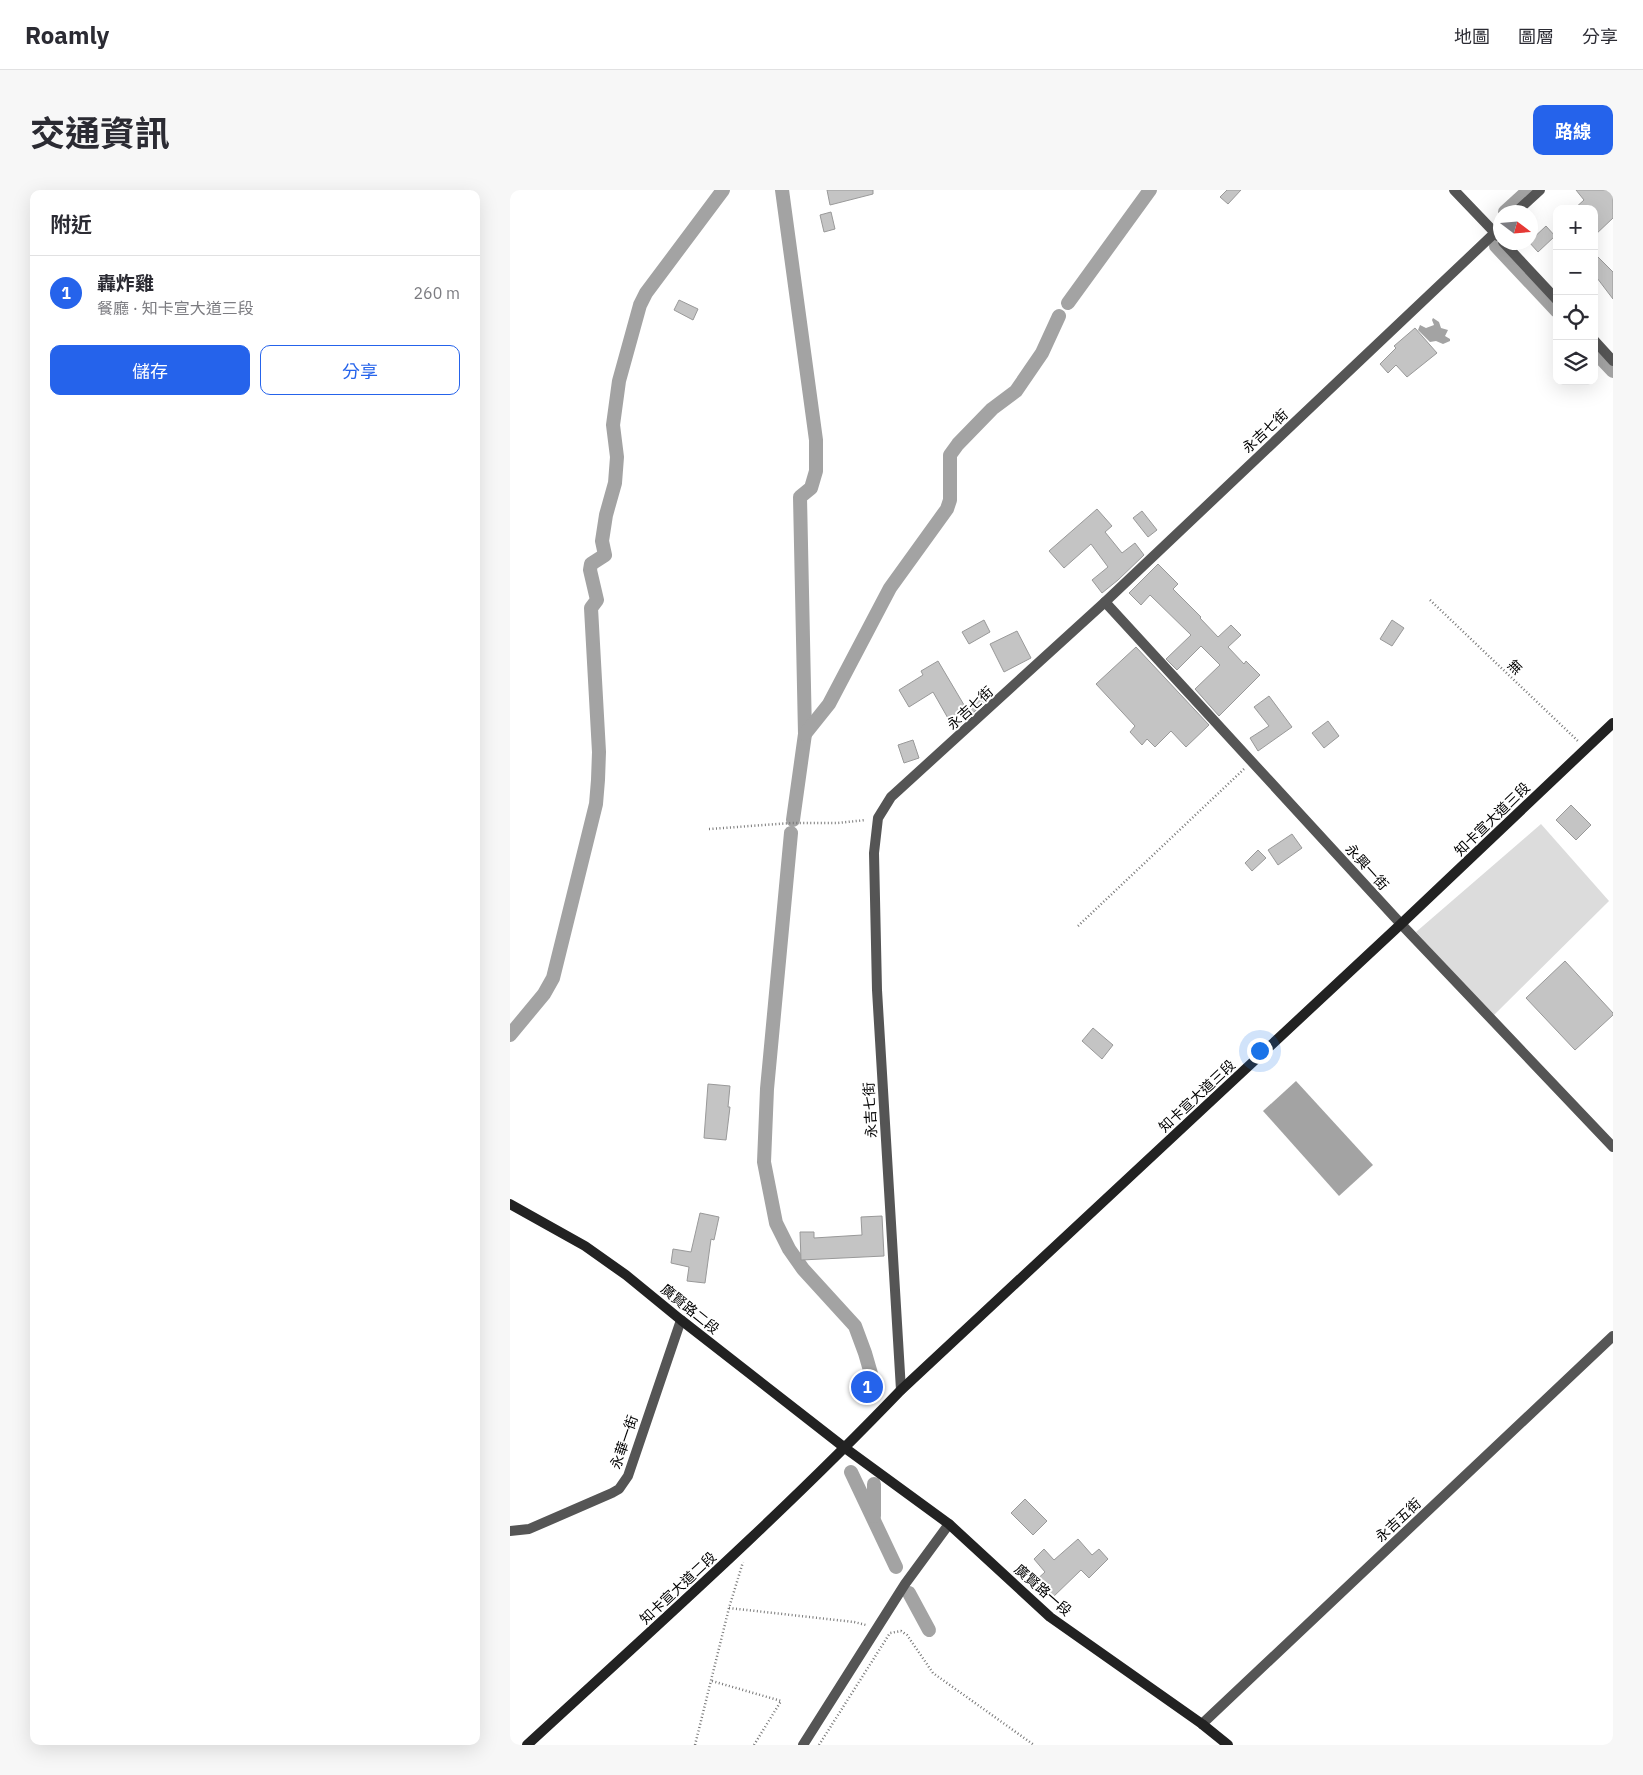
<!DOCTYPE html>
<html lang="zh-TW">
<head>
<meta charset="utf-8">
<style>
  body { margin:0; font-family:"IBM Plex Sans","Noto Sans TC",sans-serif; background:#f7f7f7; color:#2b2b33 }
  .controls { position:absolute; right:15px; top:15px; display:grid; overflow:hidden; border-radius:10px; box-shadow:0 5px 20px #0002 }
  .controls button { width:45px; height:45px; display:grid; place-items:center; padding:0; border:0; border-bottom:1px solid #e1e1e2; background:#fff; color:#2b2b33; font:25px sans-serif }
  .compass { position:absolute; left:983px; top:15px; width:45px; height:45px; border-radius:50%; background:#fff; box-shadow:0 5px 20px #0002; rotate:106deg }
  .you { position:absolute; left:749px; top:860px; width:18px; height:18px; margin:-12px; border:4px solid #fff; border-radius:50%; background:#1a73e8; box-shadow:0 0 0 8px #1a73e833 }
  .badge { display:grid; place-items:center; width:32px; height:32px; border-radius:50%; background:#2563eb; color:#fff; font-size:16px; font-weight:700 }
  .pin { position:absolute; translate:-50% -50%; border:2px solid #fff; box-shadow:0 1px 5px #0006 }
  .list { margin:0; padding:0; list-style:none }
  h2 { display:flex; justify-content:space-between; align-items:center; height:65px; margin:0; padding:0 20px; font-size:21px }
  h2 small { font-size:16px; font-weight:400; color:#7c7c81 }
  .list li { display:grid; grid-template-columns:32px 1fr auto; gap:15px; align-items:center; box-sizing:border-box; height:75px; padding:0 20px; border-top:1px solid #e1e1e2 }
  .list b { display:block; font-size:19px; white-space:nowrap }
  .list p { margin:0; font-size:16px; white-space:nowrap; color:#7c7c81 }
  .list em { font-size:16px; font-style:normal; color:#7c7c81 }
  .actions { display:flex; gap:10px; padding:15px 20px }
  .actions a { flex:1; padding:11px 0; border:1px solid #2563eb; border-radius:10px; text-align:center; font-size:18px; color:#2563eb }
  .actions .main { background:#2563eb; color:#fff }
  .icon { flex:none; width:28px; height:28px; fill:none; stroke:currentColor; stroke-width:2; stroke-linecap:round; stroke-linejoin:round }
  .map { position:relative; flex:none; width:1103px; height:1555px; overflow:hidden; border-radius:10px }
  header { display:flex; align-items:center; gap:30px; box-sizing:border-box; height:70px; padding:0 25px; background:#fff; border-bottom:1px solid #e1e1e2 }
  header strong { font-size:24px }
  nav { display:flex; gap:28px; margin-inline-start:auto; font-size:18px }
  .intro { display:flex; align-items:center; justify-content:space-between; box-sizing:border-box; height:120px; padding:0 30px }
  h1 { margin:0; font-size:35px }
  .button { padding:12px 22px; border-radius:10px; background:#2563eb; color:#fff; font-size:18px; font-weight:700 }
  main { display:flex; gap:30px; padding:0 30px }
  aside { flex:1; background:#fff; border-radius:10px; box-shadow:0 5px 20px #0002 }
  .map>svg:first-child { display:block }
  .green { fill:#dcdcdc }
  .water { fill:#a3a3a3 }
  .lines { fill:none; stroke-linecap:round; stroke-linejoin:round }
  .canal { stroke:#a3a3a3; stroke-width:14 }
  .building { fill:#c4c4c4; stroke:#999 }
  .path { stroke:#777; stroke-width:2.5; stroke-dasharray:1 2.5; stroke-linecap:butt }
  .street { stroke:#555; stroke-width:10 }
  .secondary { stroke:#222; stroke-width:10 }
  .labels { text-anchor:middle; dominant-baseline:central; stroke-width:4; stroke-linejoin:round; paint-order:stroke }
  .street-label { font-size:14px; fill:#000; stroke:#fff }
</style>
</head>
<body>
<header>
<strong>Roamly</strong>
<nav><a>地圖</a><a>圖層</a><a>分享</a></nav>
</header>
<div class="intro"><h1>交通資訊</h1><a class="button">路線</a></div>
<main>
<aside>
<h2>附近<small></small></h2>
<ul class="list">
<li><span class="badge">1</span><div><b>轟炸雞</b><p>餐廳 · 知卡宣大道三段</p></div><em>260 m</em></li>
</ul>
<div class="actions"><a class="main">儲存</a><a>分享</a></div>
</aside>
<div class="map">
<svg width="1103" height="1555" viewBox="0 0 1103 1555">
  <rect width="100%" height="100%" fill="#fff"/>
  <!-- green -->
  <polygon class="green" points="1031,634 1099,711 983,826 906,742"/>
  <!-- water -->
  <g class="water">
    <polygon points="923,128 929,132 931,138 938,140 935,146 940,149 940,151 933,154 926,151 920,152 908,140 910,135 916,138 924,135 922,130"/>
    <polygon points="786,891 863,975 829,1006 753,921"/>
  </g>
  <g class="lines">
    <!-- canal -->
    <g class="canal">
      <polyline points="272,0 306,250 306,281 301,298 290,307 295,544 283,630"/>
      <polyline points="995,22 1019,0"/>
      <polyline points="986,56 1047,121"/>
      <polyline points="558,113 640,0"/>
      <polyline points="1084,161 1103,181"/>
      <polyline points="295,544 319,514 380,398 437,319 440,310 440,265 448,254 482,219 506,201 532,163 549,126"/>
      <polyline points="281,643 257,899 254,972 266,1033 279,1059 293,1079 345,1136 355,1163 366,1201"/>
      <polyline points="0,845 34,804 43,788 86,614 88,590 89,562 81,418 87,410 80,380 81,374 95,365 92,351 96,325 105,293 107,267 103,235 109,191 130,115 136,103 213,0"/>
      <polyline points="341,1282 386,1377"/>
      <polyline points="364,1326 364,1294"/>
      <polyline points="399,1403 419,1440"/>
    </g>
  </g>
  <!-- building -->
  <g class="building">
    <polygon points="317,0 363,0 363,4 320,15"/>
    <polygon points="717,0 731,0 718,14 710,7"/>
    <polygon points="1066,0 1103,0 1103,28 1084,46 1084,19 1064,19 1074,10"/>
    <polygon points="321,22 325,39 314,42 310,25"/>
    <polygon points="1036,36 1045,46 1028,62 1019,52"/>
    <polygon points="1084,63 1103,82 1103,109 1084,84"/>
    <polygon points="169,110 188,119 183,130 164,120"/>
    <polygon points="905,138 927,163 897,187 886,175 878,183 870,174 886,158 884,156"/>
    <polygon points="587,319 602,336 595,342 612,363 625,353 634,365 608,390 592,403 582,390 598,377 581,354 554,378 539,361"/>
    <polygon points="632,321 647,340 638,347 623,328"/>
    <polygon points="648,374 668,394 663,399 691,427 690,428 708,447 721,435 731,445 718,457 734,474 736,471 750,485 709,526 685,499 710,475 691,456 667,480 656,469 681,445 640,405 631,415 619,403"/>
    <polygon points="474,430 480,442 459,454 452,442"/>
    <polygon points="882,430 894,438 882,456 870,449"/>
    <polygon points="507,441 521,468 494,482 480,454"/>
    <polygon points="626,457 699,535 676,557 661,541 645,557 637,549 632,555 620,542 625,536 586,494"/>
    <polygon points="428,471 457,520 439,530 423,502 399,517 389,500 413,485 411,481"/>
    <polygon points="475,500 481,506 463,523 457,518"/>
    <polygon points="759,506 782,537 748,561 740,548 759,536 744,517"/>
    <polygon points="818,531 829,546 814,558 802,543"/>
    <polygon points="403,550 409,568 394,573 388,555"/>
    <polygon points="1061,615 1081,635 1066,650 1046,630"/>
    <polygon points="782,644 792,658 768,675 758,660"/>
    <polygon points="748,660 756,668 742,681 735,673"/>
    <polygon points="1055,771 1103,823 1103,825 1065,860 1016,808"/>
    <polygon points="583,838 603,855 592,869 572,851"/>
    <polygon points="198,894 220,896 218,917 220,917 216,950 194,948"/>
    <polygon points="190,1023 209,1027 204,1050 201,1049 195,1093 177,1091 179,1077 161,1073 163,1059 181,1062"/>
    <polygon points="372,1026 374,1066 291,1070 290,1042 304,1042 304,1048 352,1045 351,1027"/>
    <polygon points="515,1309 537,1331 523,1345 501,1323"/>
    <polygon points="568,1349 582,1365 589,1359 598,1369 579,1388 571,1380 541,1409 524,1392 535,1382 524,1369 534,1359 544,1370"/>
  </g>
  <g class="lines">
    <!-- path -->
    <g class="path">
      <polyline points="920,410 1069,552"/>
      <polyline points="199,639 281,633 328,633 356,630"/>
      <polyline points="568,736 734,579"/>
      <polyline points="219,1418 344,1432 356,1435"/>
      <polyline points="202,1491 271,1511 244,1555"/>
      <polyline points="185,1555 219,1418 233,1372"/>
      <polyline points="309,1555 380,1443 391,1441 397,1445 423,1483 524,1555"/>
    </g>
    <!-- street -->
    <g class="street">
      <polyline points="944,0 988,46"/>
      <polyline points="1006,22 1030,0"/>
      <polyline points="993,52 1047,110"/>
      <polyline points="1084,150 1103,171"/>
      <polyline points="595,412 891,734 1103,957"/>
      <polyline points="391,1200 367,800 364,663 368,628 381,607 595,412 991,37"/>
      <polyline points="0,1341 19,1339 102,1303 109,1299 118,1286 171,1130"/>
      <polyline points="692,1534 1103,1146"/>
      <polyline points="293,1555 395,1394 439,1334"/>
    </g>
    <!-- secondary -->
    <g class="secondary">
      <polyline points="0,1014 75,1056 116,1085 171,1130 335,1258 439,1334 540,1427 692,1534 718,1555"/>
      <path d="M 17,1555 C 143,1439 272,1324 391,1200 L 891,734 L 1103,533"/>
    </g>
  </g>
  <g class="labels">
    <!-- street labels -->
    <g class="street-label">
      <text transform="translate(755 241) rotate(-43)">永吉七街</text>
      <text transform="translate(1005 477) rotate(44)">無</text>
      <text transform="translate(460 518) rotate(-42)">永吉七街</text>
      <text transform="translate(982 629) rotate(-44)">知卡宣大道三段</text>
      <text transform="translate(857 677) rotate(48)">永興一街</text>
      <text transform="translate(687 906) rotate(-43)">知卡宣大道三段</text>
      <text transform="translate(360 920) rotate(-93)">永吉七街</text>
      <text transform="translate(180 1119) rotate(39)">廣賢路二段</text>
      <text transform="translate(114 1252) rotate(-71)">永華一街</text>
      <text transform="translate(888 1330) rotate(-43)">永吉五街</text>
      <text transform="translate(168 1398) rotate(-43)">知卡宣大道二段</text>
      <text transform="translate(533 1400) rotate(41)">廣賢路一段</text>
    </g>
  </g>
</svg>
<div class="controls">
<button>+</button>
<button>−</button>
<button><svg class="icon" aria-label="locate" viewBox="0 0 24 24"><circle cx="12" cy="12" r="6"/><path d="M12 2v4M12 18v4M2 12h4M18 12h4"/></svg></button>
<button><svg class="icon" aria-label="layers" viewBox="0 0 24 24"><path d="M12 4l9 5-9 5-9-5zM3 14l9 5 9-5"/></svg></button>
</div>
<svg class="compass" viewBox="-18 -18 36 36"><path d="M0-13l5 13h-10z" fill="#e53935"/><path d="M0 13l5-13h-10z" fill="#7c7c81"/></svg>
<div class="you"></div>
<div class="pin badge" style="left:357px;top:1197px">1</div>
</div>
</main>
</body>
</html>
